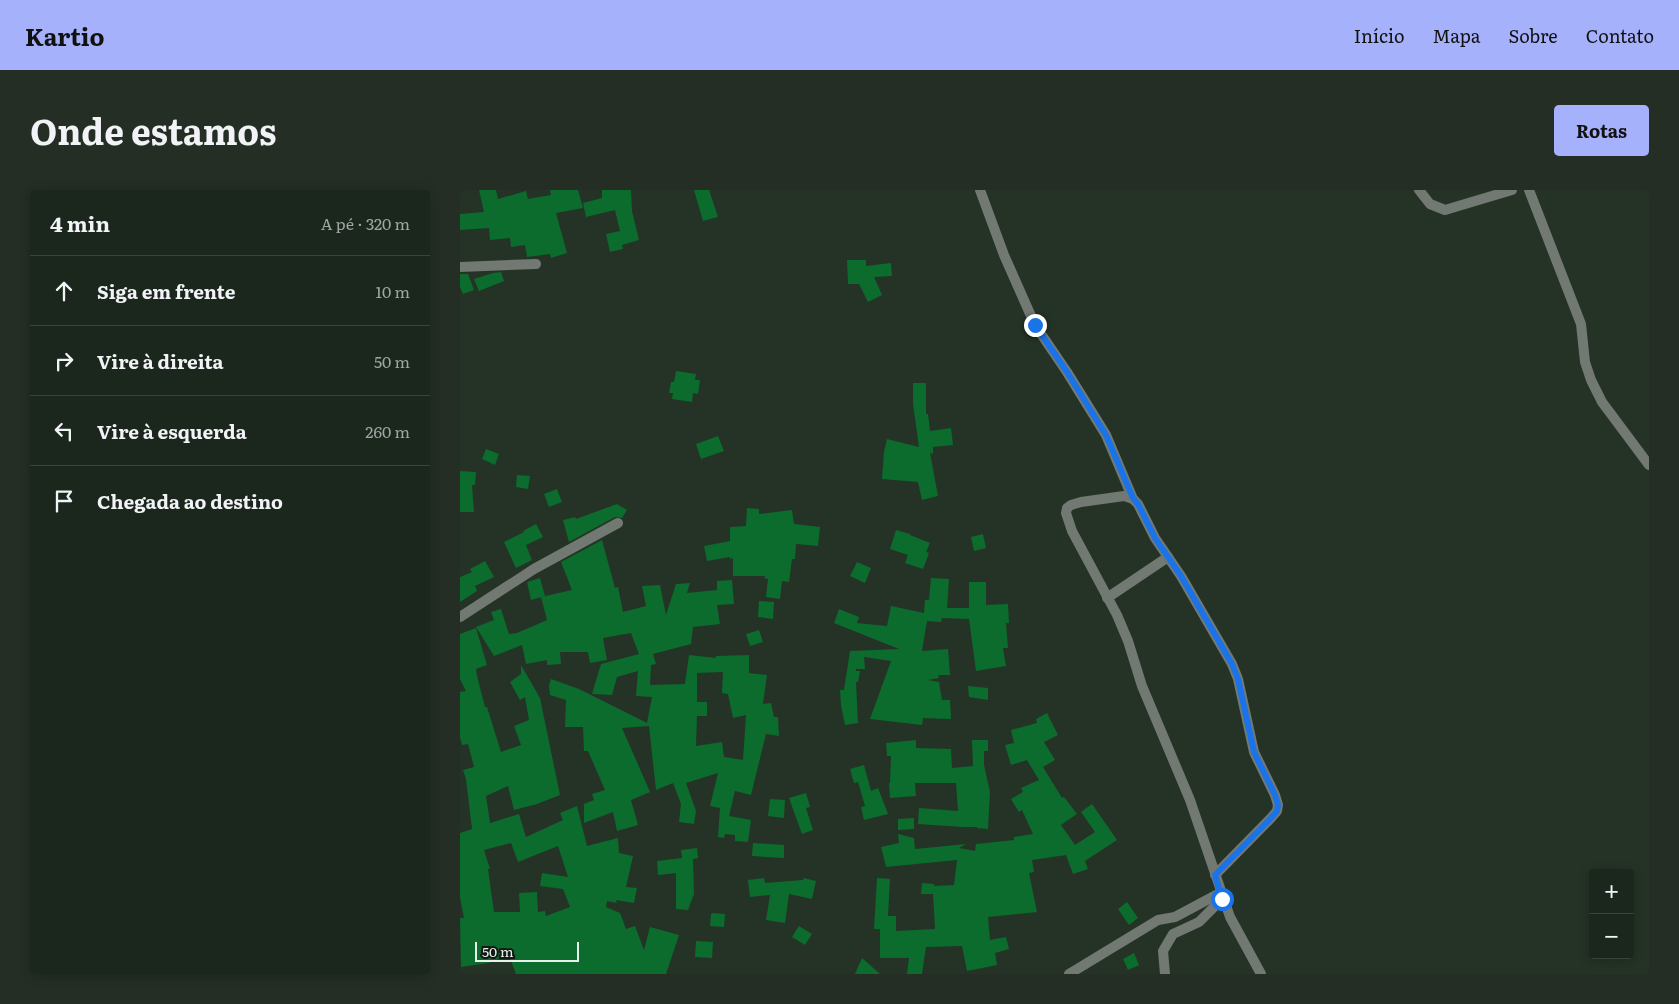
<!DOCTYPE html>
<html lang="pt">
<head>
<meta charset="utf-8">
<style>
  body { margin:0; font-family:Literata,serif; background:#242e25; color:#f1f3f6 }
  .controls { position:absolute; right:15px; bottom:15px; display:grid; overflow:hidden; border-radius:5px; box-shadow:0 2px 12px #0003 }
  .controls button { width:45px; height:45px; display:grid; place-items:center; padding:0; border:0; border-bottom:1px solid #39433b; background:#1b261c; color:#f1f3f6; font:25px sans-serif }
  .scale { position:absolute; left:15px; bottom:12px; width:104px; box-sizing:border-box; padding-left:5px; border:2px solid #e8f1e9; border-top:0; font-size:14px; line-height:18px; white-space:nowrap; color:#e8f1e9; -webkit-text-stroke:4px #121813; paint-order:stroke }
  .stop { position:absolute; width:15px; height:15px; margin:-11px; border:4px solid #1a73e8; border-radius:50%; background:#fff }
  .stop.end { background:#1a73e8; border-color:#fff; box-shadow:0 1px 5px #0008 }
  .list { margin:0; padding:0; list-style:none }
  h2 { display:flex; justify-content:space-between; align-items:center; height:65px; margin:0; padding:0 20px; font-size:21px }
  h2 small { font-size:16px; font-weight:400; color:#a0a5a3 }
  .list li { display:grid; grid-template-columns:32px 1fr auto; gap:15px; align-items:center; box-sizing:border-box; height:70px; padding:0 20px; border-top:1px solid #39433b }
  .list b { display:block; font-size:19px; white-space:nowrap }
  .list em { font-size:16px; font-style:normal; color:#a0a5a3 }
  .icon { flex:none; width:28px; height:28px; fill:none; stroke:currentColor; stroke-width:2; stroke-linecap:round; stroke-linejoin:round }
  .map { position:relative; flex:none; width:1189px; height:784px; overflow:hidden; border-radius:5px }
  header { display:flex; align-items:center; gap:30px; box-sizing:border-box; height:70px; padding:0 25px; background:#a6b1fc; color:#111 }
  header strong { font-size:24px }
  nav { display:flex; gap:28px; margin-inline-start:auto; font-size:18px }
  .intro { display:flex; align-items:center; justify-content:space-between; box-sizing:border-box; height:120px; padding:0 30px }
  h1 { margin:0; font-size:35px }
  .button { padding:12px 22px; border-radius:5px; background:#a6b1fc; color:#111; font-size:18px; font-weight:700 }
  main { display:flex; gap:30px; padding:0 30px }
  aside { flex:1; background:#1b261c; border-radius:5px; box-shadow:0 2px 12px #0003 }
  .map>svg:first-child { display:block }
  .building { fill:#0b6c2d; fill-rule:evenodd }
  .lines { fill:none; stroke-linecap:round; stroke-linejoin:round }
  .minor { stroke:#717972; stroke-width:10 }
  .route { stroke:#1a73e8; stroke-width:6 }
</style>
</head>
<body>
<header>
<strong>Kartio</strong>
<nav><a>Início</a><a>Mapa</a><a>Sobre</a><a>Contato</a></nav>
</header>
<div class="intro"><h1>Onde estamos</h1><a class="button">Rotas</a></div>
<main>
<aside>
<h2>4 min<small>A pé · 320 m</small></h2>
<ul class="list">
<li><svg class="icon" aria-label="ahead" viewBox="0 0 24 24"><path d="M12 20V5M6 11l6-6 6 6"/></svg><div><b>Siga em frente</b></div><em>10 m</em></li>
<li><svg class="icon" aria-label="right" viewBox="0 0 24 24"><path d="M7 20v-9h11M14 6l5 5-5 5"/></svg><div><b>Vire à direita</b></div><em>50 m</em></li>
<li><svg class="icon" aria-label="left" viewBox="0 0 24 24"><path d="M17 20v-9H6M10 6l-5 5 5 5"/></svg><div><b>Vire à esquerda</b></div><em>260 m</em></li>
<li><svg class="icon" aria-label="arrive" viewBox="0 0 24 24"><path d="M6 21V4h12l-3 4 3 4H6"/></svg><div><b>Chegada ao destino</b></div></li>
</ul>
</aside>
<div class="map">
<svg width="1189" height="784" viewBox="0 0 1189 784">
  <rect width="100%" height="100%" fill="#243326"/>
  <!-- building -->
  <g class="building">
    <polygon points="19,0 36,0 38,9 66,1 68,9 91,5 90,0 118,0 123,18 96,23 107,63 91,68 90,64 67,67 65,55 51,57 50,48 30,50 29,38 0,40 0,24 24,22"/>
    <polygon points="142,0 171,0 172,21 179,50 162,55 163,59 150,62 146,44 160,41 155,20 126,27 123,13 142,8"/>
    <polygon points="234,0 249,0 258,27 243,31"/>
    <polygon points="387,70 406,70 406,76 431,73 432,86 414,87 422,105 408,112 399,94 388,94"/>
    <polygon points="41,82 44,91 19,101 14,89 33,83"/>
    <polygon points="0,84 8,84 14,100 3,104 0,97"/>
    <polygon points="216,181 236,184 235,190 240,190 238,204 233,203 232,212 212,209 213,203 209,203 211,192 214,192"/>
    <polygon points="453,193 466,193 466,224 468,224 470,241 491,238 493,255 473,257 473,264 470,263 478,306 462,310 458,292 422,289 424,262 427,249 459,257 453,214"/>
    <polygon points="258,246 264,261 241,269 236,254"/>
    <polygon points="26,259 39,264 35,275 22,269"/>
    <polygon points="0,281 16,282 15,295 12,295 14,322 0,322"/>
    <polygon points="57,285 70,286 68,299 56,297"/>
    <polygon points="97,299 102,312 89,317 84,304"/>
    <polygon points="157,314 167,320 162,328 155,327 109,352 103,330 115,327 116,329"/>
    <polygon points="287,318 299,319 299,324 332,320 334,334 360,337 358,356 336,354 335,369 332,369 329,392 322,391 320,409 306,407 308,389 304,388 305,386 273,386 273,368 270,369 270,367 247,371 244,356 270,351 270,337 286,336"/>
    <polygon points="76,334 83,347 66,355 72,370 56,378 44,352 64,342 63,341"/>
    <polygon points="436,340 450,344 450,345 470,353 466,362 469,363 463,379 445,373 448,365 430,359"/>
    <polygon points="523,344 526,358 514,361 511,347"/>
    <path d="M 142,350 L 155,398 L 158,397 L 163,422 L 186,416 L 182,396 L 200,395 L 206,425 L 216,394 L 230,393 L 227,403 L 257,400 L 257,391 L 272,390 L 274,414 L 257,415 L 260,434 L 233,437 L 231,454 L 193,464 L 196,474 L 191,475 L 190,495 L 225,494 L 229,465 L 256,468 L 256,466 L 289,465 L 289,483 L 307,485 L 303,514 L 311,513 L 314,527 L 318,527 L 319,546 L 306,544 L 291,605 L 275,601 L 269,626 L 291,630 L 288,652 L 275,651 L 275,645 L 265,644 L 264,648 L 258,647 L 260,618 L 250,616 L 258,583 L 226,593 L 236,621 L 234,634 L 219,632 L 221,614 L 213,593 L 196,600 L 189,536 L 162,538 L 190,602 L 171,610 L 178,635 L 157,641 L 153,622 L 124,633 L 124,614 L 134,610 L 132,604 L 145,600 L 128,561 L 124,561 L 123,537 L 105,537 L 106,510 L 90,505 L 89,496 L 91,489 L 119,499 L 187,533 L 192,507 L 176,506 L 178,481 L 157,487 L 152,505 L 132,504 L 141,474 L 179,464 L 171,443 L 143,448 L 147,470 L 130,473 L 128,462 L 100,462 L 101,474 L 87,475 L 87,470 L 66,474 L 62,455 L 34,466 L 16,437 L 34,430 L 31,422 L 41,419 L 49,444 L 57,443 L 87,430 L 81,407 L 112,400 L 101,372 ZM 263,482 L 262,503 L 268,504 L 273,528 L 286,525 L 283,570 L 264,567 L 262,552 L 236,556 L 237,526 L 247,526 L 247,512 L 237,512 L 237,483 Z"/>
    <polygon points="25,371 34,387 15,396 17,401 0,412 0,387 12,382 10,379"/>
    <polygon points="397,372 411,378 405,393 390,386"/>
    <polygon points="80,388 85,406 71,410 67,392"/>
    <polygon points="471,388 489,389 487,418 509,418 509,392 526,392 526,415 548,414 549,433 546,433 548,458 543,458 546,476 516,481 509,429 482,428 481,432 467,431 462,461 488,459 490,485 478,485 479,488 468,490 479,492 482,510 490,510 491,529 463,528 462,535 410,529 431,471 404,467 405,479 396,479 396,481 400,481 398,492 396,492 398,533 385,535 381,515 380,500 384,500 390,461 439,459 374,433 379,419 399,427 397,433 427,436 431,416 464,423 465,410 469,410"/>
    <polygon points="299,411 314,412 313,429 298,427"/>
    <path d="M 16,438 L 27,475 L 16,479 L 17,486 L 25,517 L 27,517 L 41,562 L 61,555 L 54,536 L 69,530 L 65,507 L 60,510 L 50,492 L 61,484 L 61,475 L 80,508 L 100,605 L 77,614 L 54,620 L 48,596 L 26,606 L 30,633 L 59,624 L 66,647 L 103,630 L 100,623 L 117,616 L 127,656 L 158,648 L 159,663 L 173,666 L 166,697 L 177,698 L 174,713 L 156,710 L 157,713 L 147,711 L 146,717 L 160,723 L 166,739 L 175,736 L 184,760 L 190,737 L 219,745 L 206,784 L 56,784 L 49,766 L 28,773 L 1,777 L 0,728 L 4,728 L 0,707 L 0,643 L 12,639 L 6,589 L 3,580 L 14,577 L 8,554 L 2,555 L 0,547 L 0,502 L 6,501 L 0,489 L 0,444 ZM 51,653 L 58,672 L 98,656 L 108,687 L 82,683 L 80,696 L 103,699 L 110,717 L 86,726 L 85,721 L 78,722 L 77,702 L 59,703 L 60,722 L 34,722 L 28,679 L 30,679 L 24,660 Z"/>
    <polygon points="299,440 303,452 290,456 286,444"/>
    <polygon points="508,496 528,498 528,510 509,507"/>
    <polygon points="587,523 598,545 584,552 595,570 583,577 602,608 604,607 617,624 601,635 615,655 635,642 621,622 632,614 657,650 625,671 628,679 613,684 606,665 572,670 574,682 569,683 577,722 528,727 530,750 546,747 549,759 535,763 537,775 507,781 502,756 466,757 462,784 447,784 449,768 420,768 420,739 414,739 417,688 430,689 428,726 436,726 436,741 475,739 473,704 461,704 462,693 474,694 474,696 494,695 497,670 426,677 421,657 439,653 438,644 454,648 455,659 506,654 499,658 515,661 516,654 554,650 554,647 573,644 562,620 559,622 551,609 563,602 561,598 579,590 567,570 551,575 545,555 554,553 551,540 577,533 576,529"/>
    <polygon points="456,550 456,558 491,559 492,578 513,576 512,550 528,550 528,561 524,561 524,575 530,602 528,639 517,638 517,637 503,637 458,634 459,618 498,621 496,593 455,593 456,606 430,608 429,593 430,593 431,566 427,566 426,553"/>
    <polygon points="404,575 411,601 418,598 428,624 404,630 401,617 405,616 398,592 394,593 390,579"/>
    <polygon points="346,603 350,617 346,618 353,640 342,644 329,608"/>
    <polygon points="310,609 325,610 324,628 308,626"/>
    <polygon points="454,628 454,639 438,640 438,629"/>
    <polygon points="293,653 324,655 324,668 292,666"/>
    <polygon points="237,658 238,668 233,669 234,704 228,720 216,719 216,683 198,685 197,671 222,668 221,660"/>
    <polygon points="304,688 305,693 343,690 344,688 356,691 352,709 329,704 325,733 306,730 310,705 290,707 288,690"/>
    <polygon points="667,712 678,728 669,735 658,719"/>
    <polygon points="253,723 265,724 264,737 250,736 251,724"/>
    <polygon points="339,736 352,744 345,755 332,747"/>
    <polygon points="236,751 253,752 252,768 235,767"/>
    <polygon points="674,763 679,775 668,780 663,769"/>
    <polygon points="402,768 420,784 395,784"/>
  </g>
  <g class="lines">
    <!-- minor -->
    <g class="minor">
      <polyline points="520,0 544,65 575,135 607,182 646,245 673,309"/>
      <polyline points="959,0 970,14 985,20 1052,0"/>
      <polyline points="1069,0 1121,134 1125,172 1131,190 1142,212 1189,275"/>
      <polyline points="0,77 76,74"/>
      <polyline points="647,408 708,367"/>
      <polyline points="0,427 74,379 158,333"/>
      <polyline points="755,685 811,628 817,621 818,615 815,605 794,562 778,489 772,474 721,386 695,348 678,314 673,309 664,306 621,312 611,315 607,318 606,323 612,341 657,425 668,451 682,496 730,610 770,727 801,784"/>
      <polyline points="609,784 698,730 715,727 760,703"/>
      <polyline points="705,784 703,761 713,744 739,732 762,709"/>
    </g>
  </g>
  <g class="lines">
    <!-- route -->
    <polyline class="route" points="575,135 607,182 646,245 673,308 678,314 695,348 721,386 772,474 778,489 794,562 815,605 818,615 817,621 811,628 755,685 762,709"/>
  </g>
</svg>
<div class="controls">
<button>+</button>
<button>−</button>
</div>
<div class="scale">50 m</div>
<div class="stop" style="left:762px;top:709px"></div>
<div class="stop end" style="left:575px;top:135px"></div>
</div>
</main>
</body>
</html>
